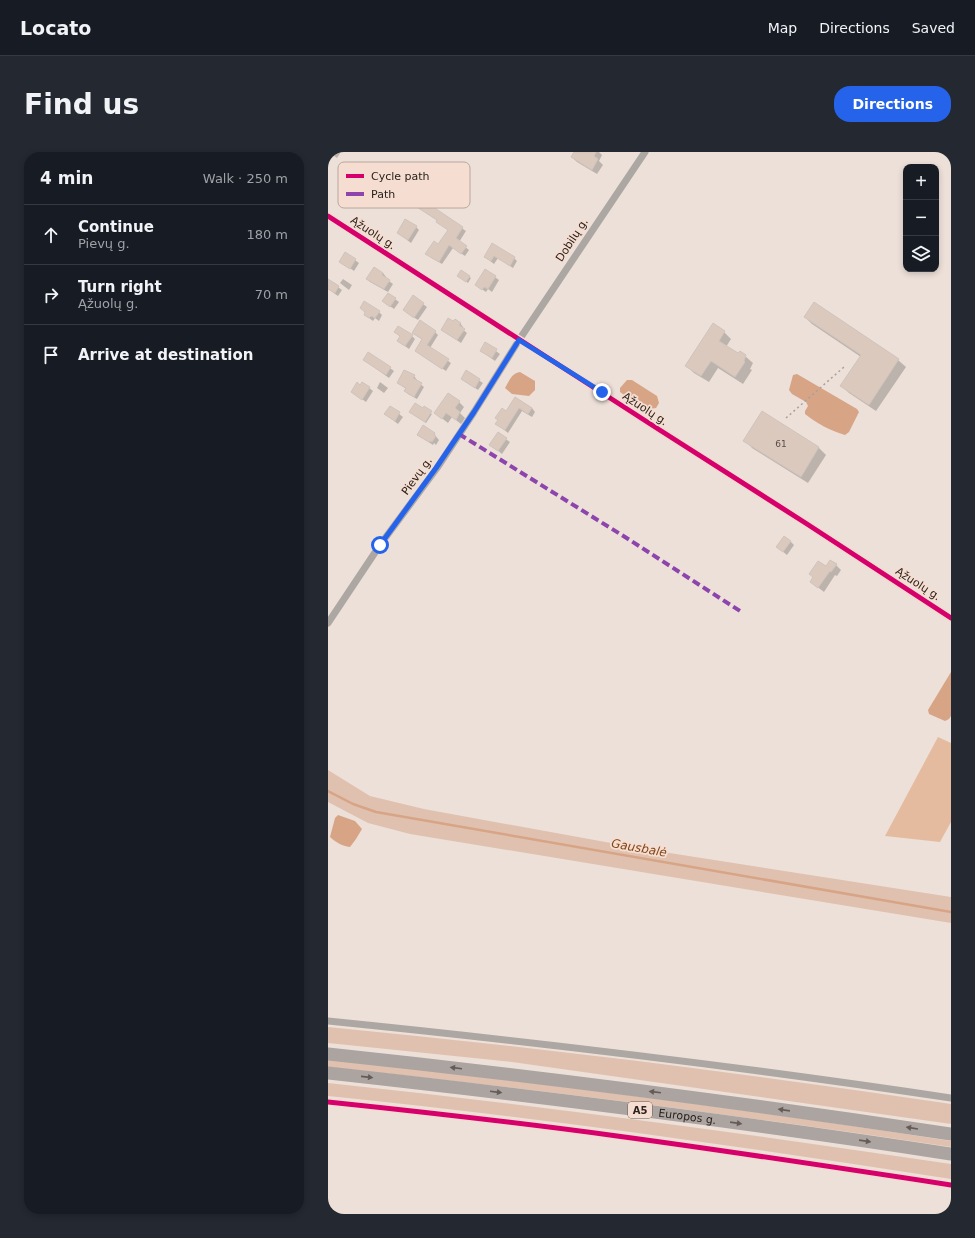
<!DOCTYPE html>
<html lang="en">
<head>
<meta charset="utf-8">
<style>
  body { margin:0; font-family:"DejaVu Sans",sans-serif; background:#242831; color:#f1f3f6 }
  .controls { position:absolute; right:12px; top:12px; display:grid; overflow:hidden; border-radius:8px; box-shadow:0 2px 6px #0003 }
  .controls button { width:36px; height:36px; display:grid; place-items:center; padding:0; border:0; border-bottom:1px solid #363941; background:#171b24; color:#f1f3f6; font:20px sans-serif }
  .stop { position:absolute; width:12px; height:12px; margin:-9px; border:3px solid #2563eb; border-radius:50%; background:#fff }
  .stop.end { background:#2563eb; border-color:#fff; box-shadow:0 1px 4px #0008 }
  .list { margin:0; padding:0; list-style:none }
  h2 { display:flex; justify-content:space-between; align-items:center; height:52px; margin:0; padding:0 16px; font-size:17px }
  h2 small { font-size:13px; font-weight:400; color:#9ea1a6 }
  .list li { display:grid; grid-template-columns:26px 1fr auto; gap:12px; align-items:center; box-sizing:border-box; height:60px; padding:0 16px; border-top:1px solid #363941 }
  .list b { display:block; font-size:15px; white-space:nowrap }
  .list p { margin:0; font-size:13px; white-space:nowrap; color:#9ea1a6 }
  .list em { font-size:13px; font-style:normal; color:#9ea1a6 }
  .icon { flex:none; width:22px; height:22px; fill:none; stroke:currentColor; stroke-width:2; stroke-linecap:round; stroke-linejoin:round }
  .map { position:relative; flex:none; width:623px; height:1062px; overflow:hidden; border-radius:16px }
  header { display:flex; align-items:center; gap:24px; box-sizing:border-box; height:56px; padding:0 20px; background:#171b24; border-bottom:1px solid #363941 }
  header strong { font-size:19px }
  nav { display:flex; gap:22px; margin-inline-start:auto; font-size:14px }
  .intro { display:flex; align-items:center; justify-content:space-between; box-sizing:border-box; height:96px; padding:0 24px }
  h1 { margin:0; font-size:28px }
  .button { padding:10px 18px; border-radius:16px; background:#2563eb; color:#fff; font-size:14px; font-weight:700 }
  main { display:flex; gap:24px; padding:0 24px }
  aside { flex:1; background:#171b24; border-radius:16px; box-shadow:0 2px 6px #0003 }
  .map>svg:first-child { display:block }
  .green { fill:#e0c1af }
  .forest { fill:#e5bba0 }
  .water { fill:#d7a486 }
  .shadow { fill:#0003 }
  .lines { fill:none; stroke-linecap:round; stroke-linejoin:round }
  .stream { stroke:#d7a486; stroke-width:2.5 }
  .building { fill:#dcc9bd; stroke:#cec4be }
  .path { stroke:#a7a19e; stroke-width:1.5; stroke-dasharray:2 3; stroke-linecap:butt }
  .street { stroke:#aca7a3; stroke-width:7 }
  .highway { stroke:#aca4a0; stroke-width:13 }
  .quiet { stroke:#8e44ad; stroke-width:4; stroke-dasharray:8 4; stroke-linecap:butt }
  .cycleway-casing { stroke:#f5ded1; stroke-width:8 }
  .cycleway { stroke:#d6006c; stroke-width:5 }
  .oneway { fill:#655c58 }
  .route { stroke:#2563eb; stroke-width:5 }
  .labels { text-anchor:middle; dominant-baseline:central; stroke-width:3.5; stroke-linejoin:round; paint-order:stroke }
  .number-label { font-size:9px; fill:#594e47 }
  .shield { fill:#f5ded1; stroke:#685a53; stroke-width:1 }
  .shield-label { font-size:10px; font-weight:bold; fill:#2b221d }
  .street-label { font-size:11px; fill:#2b221d; stroke:#f5ded1 }
  .water-label { font-size:12px; font-style:italic; fill:#834517; stroke:#f5ded1 }
  .key { fill:#f5ded1; stroke:#b8a69b; stroke-width:1 }
  .key-label { font-size:11px; fill:#2b221d }
</style>
</head>
<body>
<header>
<strong>Locato</strong>
<nav><a>Map</a><a>Directions</a><a>Saved</a></nav>
</header>
<div class="intro"><h1>Find us</h1><a class="button">Directions</a></div>
<main>
<aside>
<h2>4 min<small>Walk · 250 m</small></h2>
<ul class="list">
<li><svg class="icon" aria-label="ahead" viewBox="0 0 24 24"><path d="M12 20V5M6 11l6-6 6 6"/></svg><div><b>Continue</b><p>Pievų g.</p></div><em>180 m</em></li>
<li><svg class="icon" aria-label="right" viewBox="0 0 24 24"><path d="M7 20v-9h11M14 6l5 5-5 5"/></svg><div><b>Turn right</b><p>Ąžuolų g.</p></div><em>70 m</em></li>
<li><svg class="icon" aria-label="arrive" viewBox="0 0 24 24"><path d="M6 21V4h12l-3 4 3 4H6"/></svg><div><b>Arrive at destination</b></div></li>
</ul>
</aside>
<div class="map">
<svg width="623" height="1062" viewBox="0 0 623 1062">
  <rect width="100%" height="100%" fill="#ede0d9"/>
  <!-- green -->
  <g class="green">
    <polygon points="0,618 42,644 96,657 316,697 623,745 623,771 82,682 40,671 0,650"/>
    <path d="M 0,875 C 208,895 416,921 623,952 L 623,972 L 184,910 L 0,891 Z"/>
    <path d="M 0,907 C 208,931 416,956 623,989 L 623,995 C 416,964 208,937 0,915 Z"/>
    <path d="M 0,931 C 208,953 416,981 623,1012 L 623,1027 C 416,995 209,965 0,944 Z"/>
  </g>
  <!-- forest -->
  <polygon class="forest" points="610,585 623,591 623,670 612,690 557,684"/>
  <!-- water -->
  <g class="water">
    <path d="M 192,220 L 207,229 L 207,238 L 201,244 L 184,242 L 177,236 C 181,229 184,221 192,220 Z"/>
    <path d="M 469,222 L 529,257 L 531,260 L 521,280 L 517,283 C 503,279 488,271 477,262 L 477,259 L 480,254 L 478,250 L 464,242 L 461,238 L 465,223 Z"/>
    <polygon points="299,228 304,228 329,244 331,251 328,256 321,257 316,257 292,240 292,236"/>
    <polygon points="623,520 623,564 621,567 617,569 601,562 600,558"/>
    <path d="M 10,663 L 27,669 L 34,677 L 28,687 L 22,695 C 14,694 7,690 2,685 L 7,666 Z"/>
  </g>
  <!-- shadow -->
  <g class="shadow">
    <polygon points="0,0 13,0 9,6"/>
    <polygon points="247,0 271,0 274,3 271,9 275,13 269,22 249,10 244,5"/>
    <polygon points="89,46 138,79 131,90 141,98 137,104 125,96 114,112 102,105 121,78 110,69 85,52"/>
    <polygon points="88,75 91,78 83,91 70,81"/>
    <polygon points="164,93 186,106 189,109 185,116 170,106 166,112 157,105"/>
    <polygon points="17,101 31,111 26,119 12,109"/>
    <polygon points="157,118 171,128 164,140 160,137 158,140 148,133"/>
    <polygon points="134,120 143,126 140,131 132,125"/>
    <polygon points="55,121 58,125 57,126 65,132 60,140 42,130 39,127"/>
    <polygon points="15,127 24,133 21,138 12,131"/>
    <polygon points="0,128 14,138 10,144 0,137"/>
    <polygon points="60,142 71,150 66,157 59,152"/>
    <polygon points="85,145 99,155 90,168 79,161"/>
    <polygon points="486,152 570,208 578,215 548,259 521,241 513,233 533,205 484,172 477,165"/>
    <polygon points="51,160 54,163 51,169 47,166 45,169 37,163 38,161"/>
    <polygon points="132,171 135,175 134,177 139,181 133,191 114,178"/>
    <polygon points="67,180 84,184 87,187 81,197 70,189 73,185"/>
    <polygon points="107,180 110,183 102,196 123,211 118,219 88,199 95,188 85,181"/>
    <polygon points="396,180 403,187 398,195 410,203 417,204 425,211 422,217 424,218 415,232 390,216 381,230 366,221 359,214"/>
    <polygon points="158,192 172,202 167,209 153,199"/>
    <polygon points="41,201 66,219 61,226 36,208"/>
    <polygon points="138,220 155,231 150,238 134,227"/>
    <polygon points="86,224 89,228 88,229 96,235 89,247 80,242 77,239 78,237 70,231"/>
    <polygon points="52,230 60,236 56,241 49,236"/>
    <polygon points="35,231 45,239 38,250 24,240 33,234"/>
    <polygon points="187,246 204,256 207,260 204,265 194,259 180,281 169,272 178,260"/>
    <polygon points="131,250 136,255 132,261 137,266 133,272 124,265 120,271 107,261"/>
    <polygon points="62,255 75,265 70,272 57,262"/>
    <polygon points="95,257 104,262 98,271 83,261"/>
    <polygon points="434,261 491,296 498,303 480,331 424,296 417,288"/>
    <polygon points="106,282 111,288 108,293 106,291 105,293 90,283"/>
    <polygon points="170,282 182,290 174,302 163,293"/>
    <polygon points="462,389 466,393 459,403 449,395"/>
    <polygon points="508,413 513,418 509,424 507,423 496,440 483,430 498,416"/>
  </g>
  <g class="lines">
    <!-- stream -->
    <polyline class="stream" points="0,639 25,652 48,660 623,760"/>
  </g>
  <!-- building -->
  <g class="building">
    <polygon points="246,0 268,0 266,4 270,7 264,18 243,5"/>
    <polygon points="89,44 135,75 128,86 139,94 133,102 121,93 111,110 97,102 106,89 110,92 120,78 108,70 109,68 84,52"/>
    <polygon points="77,67 89,74 80,88 69,81"/>
    <polygon points="164,91 187,105 182,114 166,104 163,109 156,105"/>
    <polygon points="17,100 28,107 22,117 11,110"/>
    <polygon points="46,115 55,121 54,123 62,128 56,137 38,127"/>
    <polygon points="157,117 168,124 160,137 156,135 154,138 147,133"/>
    <polygon points="133,118 142,124 138,130 129,124"/>
    <polygon points="0,127 11,134 7,141 0,137"/>
    <polygon points="60,141 68,146 62,155 54,149"/>
    <polygon points="85,143 96,151 86,166 75,158"/>
    <polygon points="36,149 52,159 47,166 43,164 41,166 36,163 37,160 32,156"/>
    <polygon points="486,150 571,207 541,253 512,234 533,203 476,165"/>
    <polygon points="120,166 125,169 127,167 133,171 131,173 137,177 129,188 113,178"/>
    <polygon points="92,168 108,179 99,193 121,207 114,217 87,199 94,187 84,181"/>
    <polygon points="385,171 397,179 391,189 410,201 412,199 418,203 416,209 417,210 407,225 383,209 373,224 357,214"/>
    <polygon points="70,174 85,183 77,194 69,189 72,184 66,180"/>
    <polygon points="157,190 169,197 164,206 152,199"/>
    <polygon points="40,200 63,215 58,223 35,208"/>
    <polygon points="76,218 87,223 85,226 94,231 86,245 76,239 78,236 69,231"/>
    <polygon points="138,218 152,227 147,236 133,227"/>
    <polygon points="29,230 32,233 34,230 42,235 34,248 23,240"/>
    <polygon points="120,241 132,249 127,256 132,260 128,268 118,261 114,267 106,261"/>
    <polygon points="187,245 204,256 200,262 191,256 177,278 167,272 170,268 167,266 174,256 178,259"/>
    <polygon points="87,251 95,256 96,254 104,259 97,270 81,260"/>
    <polygon points="62,254 72,260 67,269 56,262"/>
    <polygon points="434,259 491,295 473,325 415,289"/>
    <polygon points="95,273 107,281 106,283 108,284 104,290 102,289 101,290 89,283"/>
    <polygon points="170,280 179,286 170,299 161,293"/>
    <polygon points="456,384 463,389 455,400 448,395"/>
    <polygon points="502,408 509,412 503,420 502,419 490,436 482,430 485,425 481,422 490,409 498,414"/>
  </g>
  <g class="lines">
    <!-- path -->
    <polyline class="path" points="458,266 516,215"/>
    <!-- street -->
    <g class="street">
      <polyline points="0,64 327,275 479,372 623,466"/>
      <polyline points="0,471 52,393 109,316 146,260 191,188 317,0"/>
      <path d="M 0,869 C 208,890 416,915 623,946"/>
      <path d="M 0,950 C 96,960 193,971 289,984 C 400,999 512,1016 623,1033"/>
    </g>
    <!-- highway -->
    <g class="highway">
      <path d="M 0,902 C 208,924 416,951 623,982"/>
      <path id="s1" d="M 0,921 C 208,944 416,970 623,1002"/>
    </g>
    <!-- quiet -->
    <polyline class="quiet" points="131,282 297,385 412,459"/>
    <defs>
      <g id="cycleway">
        <polyline points="0,64 327,275 479,372 623,466"/>
        <path d="M 0,950 C 96,960 193,971 289,984 C 400,999 512,1016 623,1033"/>
      </g>
    </defs>
    <!-- cycleway casing -->
    <use href="#cycleway" class="cycleway-casing"/>
    <!-- cycleway -->
    <use href="#cycleway" class="cycleway"/>
  </g>
  <!-- one-way arrows -->
  <defs><path id="oneway-solid" d="M-6-.8H1V-3.2L6.5 0L1 3.2V.8H-6Z"/></defs>
  <g class="oneway">
    <use href="#oneway-solid" transform="translate(128 916) rotate(-173)"/>
    <use href="#oneway-solid" transform="translate(39 925) rotate(6)"/>
    <use href="#oneway-solid" transform="translate(168 940) rotate(7)"/>
    <use href="#oneway-solid" transform="translate(327 940) rotate(-173)"/>
    <use href="#oneway-solid" transform="translate(456 958) rotate(-172)"/>
    <use href="#oneway-solid" transform="translate(408 971) rotate(8)"/>
    <use href="#oneway-solid" transform="translate(584 976) rotate(-171)"/>
    <use href="#oneway-solid" transform="translate(537 989) rotate(8)"/>
  </g>
  <g class="lines">
    <!-- route -->
    <polyline class="route" points="52,393 108,316 146,260 191,188 274,240"/>
  </g>
  <g class="labels">
    <!-- number labels -->
    <g class="number-label">
      <text x="453" y="292">61</text>
    </g>
    <!-- shield labels -->
    <rect class="shield" x="300" y="950" width="24" height="16" rx="3"/>
    <g class="shield-label">
      <text x="312" y="958">A5</text>
    </g>
    <!-- street labels -->
    <g class="street-label">
      <text transform="translate(45 81) rotate(33)">Ąžuolų g.</text>
      <text transform="translate(244 88) rotate(-57)">Dobilų g.</text>
      <text transform="translate(317 257) rotate(33)">Ąžuolų g.</text>
      <text transform="translate(89 324) rotate(-54)">Pievų g.</text>
      <text transform="translate(590 432) rotate(33)">Ąžuolų g.</text>
      <text stroke="none"><textPath href="#s1" startOffset="362">Europos g.</textPath></text>
    </g>
    <!-- water labels -->
    <g class="water-label">
      <text transform="translate(311 696) rotate(10)">Gausbalė</text>
    </g>
  </g>
  <!-- legend -->
  <rect x="10" y="10" width="132" height="46" rx="6" class="key"/>
  <rect x="18" y="22" width="18" height="4" fill="#d6006c"/>
  <rect x="18" y="40" width="18" height="4" fill="#8e44ad"/>
  <g class="key-label">
    <text x="43" y="28">Cycle path</text>
    <text x="43" y="46">Path</text>
  </g>
</svg>
<div class="controls">
<button>+</button>
<button>−</button>
<button><svg class="icon" aria-label="layers" viewBox="0 0 24 24"><path d="M12 4l9 5-9 5-9-5zM3 14l9 5 9-5"/></svg></button>
</div>
<div class="stop" style="left:52px;top:393px"></div>
<div class="stop end" style="left:274px;top:240px"></div>
</div>
</main>
</body>
</html>
